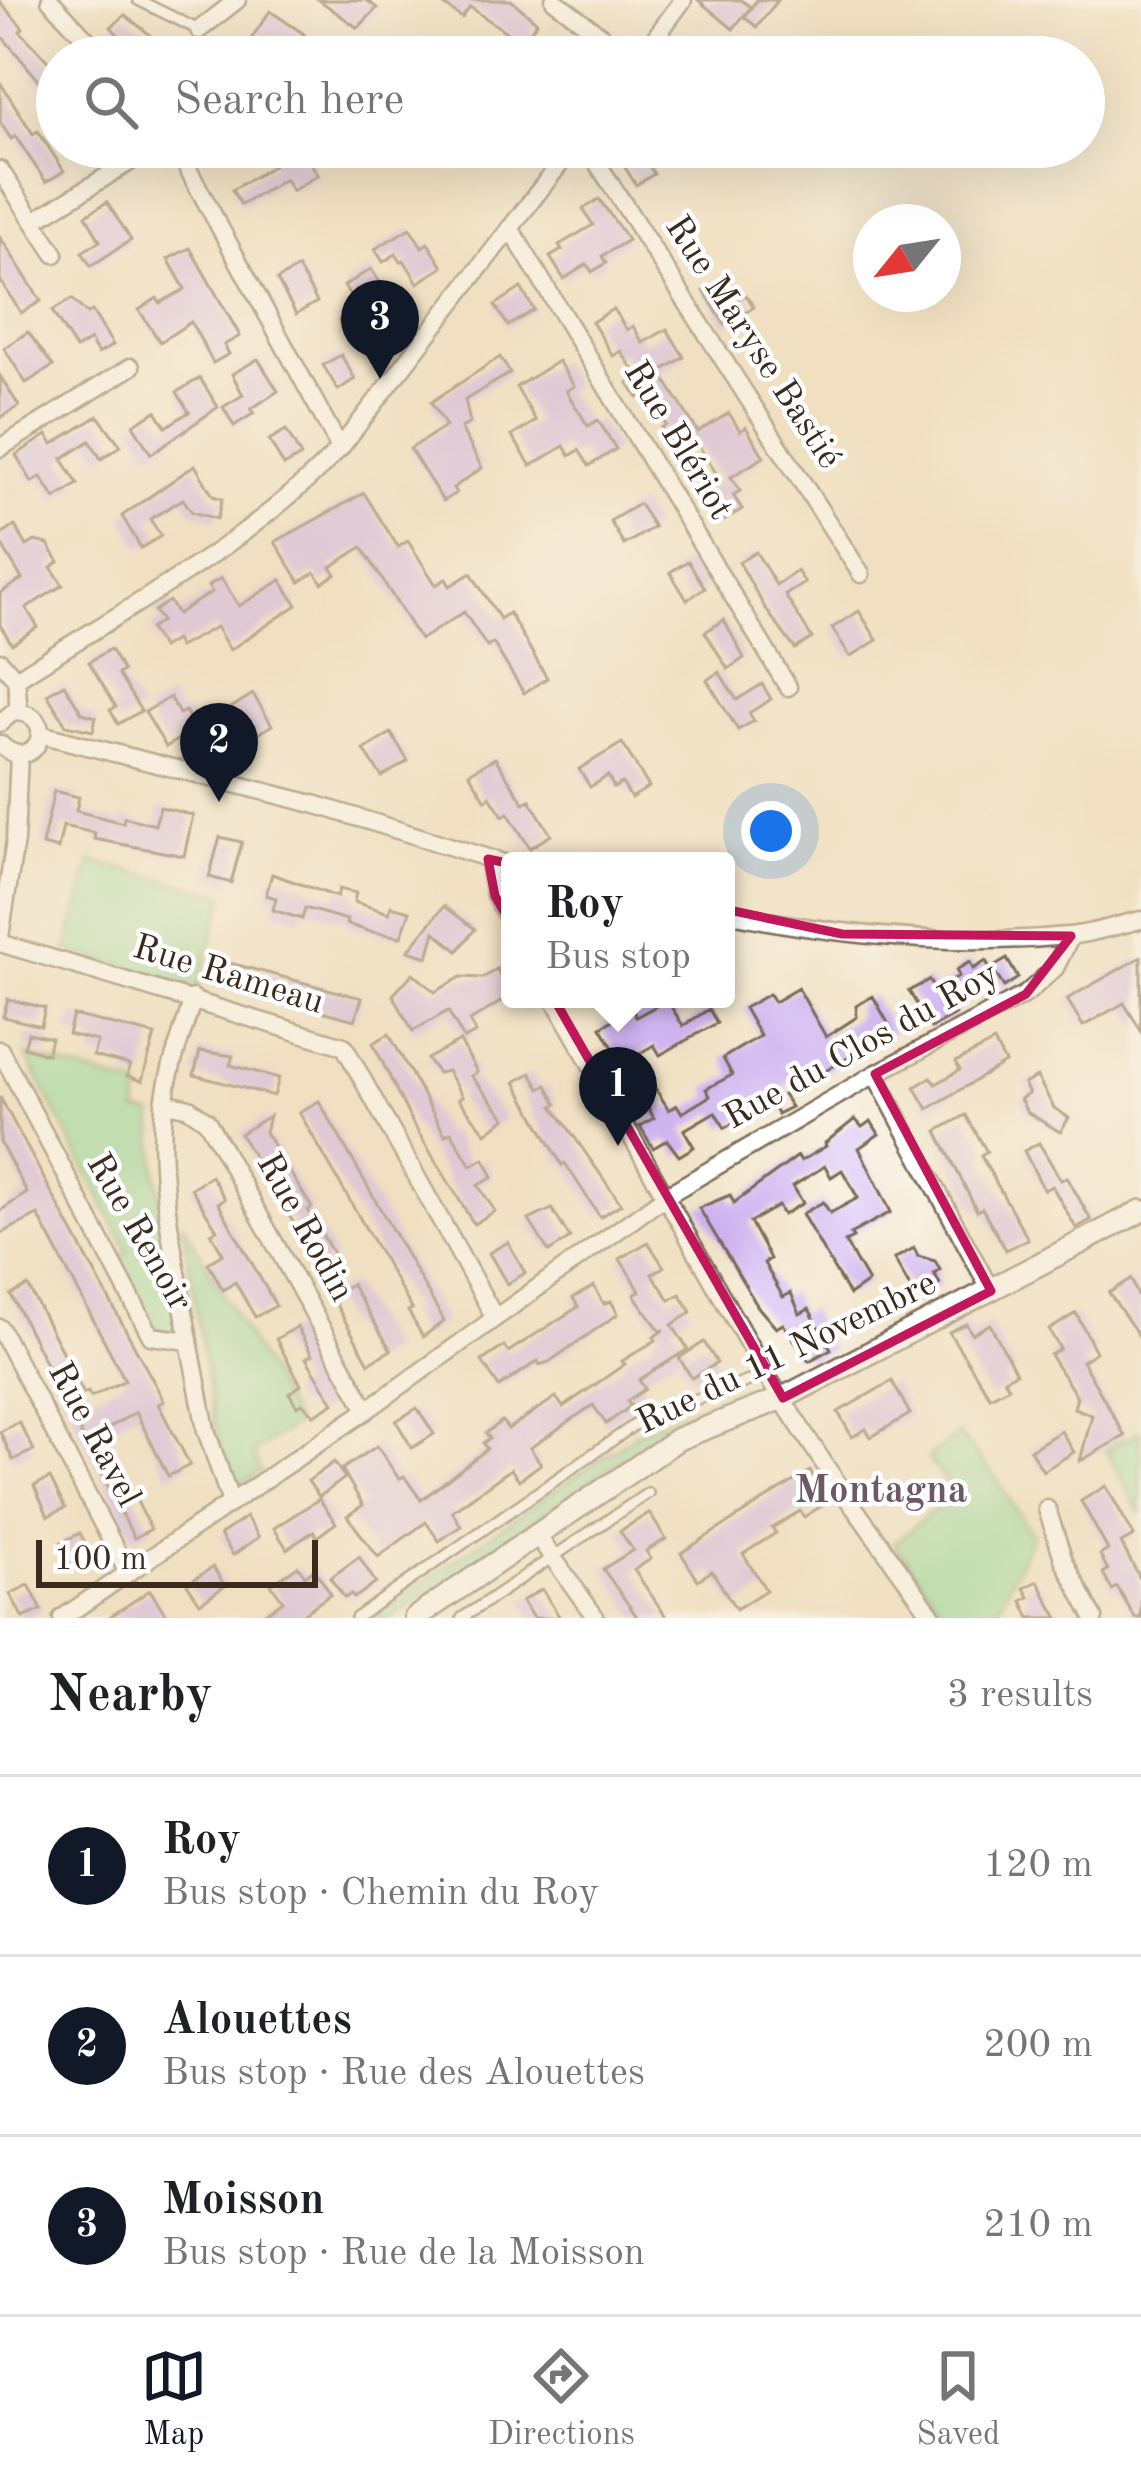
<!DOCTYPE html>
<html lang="en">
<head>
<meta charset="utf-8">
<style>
  body { margin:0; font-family:"Old Standard TT",serif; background:#f6f6f6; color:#202124 }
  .compass { position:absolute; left:853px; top:204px; width:108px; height:108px; border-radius:50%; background:#fff; box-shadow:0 12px 48px #0002; rotate:240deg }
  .scale { position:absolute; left:36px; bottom:30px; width:282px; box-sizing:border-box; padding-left:12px; border:6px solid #3b2a1e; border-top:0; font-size:33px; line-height:42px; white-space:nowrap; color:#3b2a1e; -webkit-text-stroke:9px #fff; paint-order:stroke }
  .you { position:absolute; left:771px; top:831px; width:42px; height:42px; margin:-30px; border:9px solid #fff; border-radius:50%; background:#1a73e8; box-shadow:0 0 0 18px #1a73e833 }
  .badge { display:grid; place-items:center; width:78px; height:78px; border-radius:50%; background:#111827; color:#fff; font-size:39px; font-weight:700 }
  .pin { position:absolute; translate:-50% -99px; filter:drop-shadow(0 3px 6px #0008) }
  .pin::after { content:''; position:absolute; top:63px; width:42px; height:36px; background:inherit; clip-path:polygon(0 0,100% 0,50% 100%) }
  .popup { position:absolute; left:501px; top:852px; width:234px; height:156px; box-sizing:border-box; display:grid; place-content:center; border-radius:12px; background:#fff; filter:drop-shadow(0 3px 9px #0005); font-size:39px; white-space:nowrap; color:#757577 }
  .popup b { font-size:45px; color:#202124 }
  .popup::after { content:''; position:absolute; left:50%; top:100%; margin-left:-24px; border:24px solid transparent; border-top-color:#fff }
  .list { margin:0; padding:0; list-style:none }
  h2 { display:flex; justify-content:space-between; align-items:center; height:156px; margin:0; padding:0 48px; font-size:51px }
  h2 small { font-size:39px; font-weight:400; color:#757577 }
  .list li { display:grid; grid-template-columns:78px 1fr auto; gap:36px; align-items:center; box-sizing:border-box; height:180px; padding:0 48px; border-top:3px solid #e0e0e0 }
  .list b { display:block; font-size:45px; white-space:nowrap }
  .list p { margin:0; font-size:39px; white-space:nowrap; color:#757577 }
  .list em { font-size:39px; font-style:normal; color:#757577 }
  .icon { flex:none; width:66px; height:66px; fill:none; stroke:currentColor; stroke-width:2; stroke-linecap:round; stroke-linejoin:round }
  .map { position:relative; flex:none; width:1141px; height:1618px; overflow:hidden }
  .search { position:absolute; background:#fff; box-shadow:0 12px 48px #0002; left:36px; right:36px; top:36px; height:132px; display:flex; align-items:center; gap:30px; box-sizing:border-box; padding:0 42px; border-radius:66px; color:#757577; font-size:45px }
  .sheet { height:696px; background:#fff }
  nav { display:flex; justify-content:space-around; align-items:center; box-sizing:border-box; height:168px; border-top:3px solid #e0e0e0; background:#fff; font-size:33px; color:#757577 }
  nav a { display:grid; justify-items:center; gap:6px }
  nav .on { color:#111827 }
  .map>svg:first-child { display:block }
  .green { fill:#8ada99; stroke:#62825c; stroke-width:3 }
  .building { fill:#caadee }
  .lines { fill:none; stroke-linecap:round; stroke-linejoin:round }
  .service-casing { stroke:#7a6a57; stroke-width:14 }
  .minor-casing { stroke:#7a6a57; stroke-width:21 }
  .tertiary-casing { stroke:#7a6a57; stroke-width:26 }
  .service { stroke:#fff; stroke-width:9 }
  .minor { stroke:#fff; stroke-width:16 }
  .tertiary { stroke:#fff; stroke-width:21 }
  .marked { fill:none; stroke:#c2185b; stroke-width:9; stroke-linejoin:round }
  .labels { text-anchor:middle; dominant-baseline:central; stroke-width:9; stroke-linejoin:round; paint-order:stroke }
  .street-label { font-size:36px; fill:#3b2a1e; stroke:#fff }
  .neighbourhood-label { font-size:39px; font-weight:bold; fill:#6d5867; stroke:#fff }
</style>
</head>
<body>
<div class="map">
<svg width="1141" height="1618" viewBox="0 0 1141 1618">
  <rect width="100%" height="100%" fill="#fff"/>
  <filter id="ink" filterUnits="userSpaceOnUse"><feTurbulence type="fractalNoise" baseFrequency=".00833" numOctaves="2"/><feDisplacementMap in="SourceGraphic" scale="24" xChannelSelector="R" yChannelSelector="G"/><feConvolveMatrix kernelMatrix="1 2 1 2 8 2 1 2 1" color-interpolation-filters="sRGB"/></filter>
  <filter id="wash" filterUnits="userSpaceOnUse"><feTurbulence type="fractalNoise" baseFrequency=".004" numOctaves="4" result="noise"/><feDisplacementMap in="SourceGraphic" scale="48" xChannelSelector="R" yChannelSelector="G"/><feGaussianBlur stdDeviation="2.7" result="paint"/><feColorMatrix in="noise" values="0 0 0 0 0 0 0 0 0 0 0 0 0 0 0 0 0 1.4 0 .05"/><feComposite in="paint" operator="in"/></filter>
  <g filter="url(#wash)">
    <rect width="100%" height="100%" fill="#f0e0c1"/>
    <!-- green -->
    <g class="green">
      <polygon points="91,861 225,895 198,988 67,951"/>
      <polygon points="26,1055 140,1088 137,1112 153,1115 156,1169 179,1323 173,1332 163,1333 153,1327 118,1259 128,1251"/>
      <polygon points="182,1221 296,1424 253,1453 261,1472 237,1485 222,1458 215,1428"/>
      <polygon points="742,1388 749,1389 752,1397 648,1440 392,1618 372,1618 643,1429"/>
      <polygon points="1141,1431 1141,1514 1106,1450"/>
      <polygon points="958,1434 993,1474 1032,1535 993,1618 950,1618 894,1543 954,1494 928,1458"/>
    </g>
    <g id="blocks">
      <!-- building -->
      <g class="building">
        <polygon points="319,0 366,0 377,8 358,28"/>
        <polygon points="437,0 511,0 537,22 529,33 562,57 512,57 522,43 470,7 462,18"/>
        <polygon points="698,0 741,0 751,7 733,29"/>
        <polygon points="757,0 778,0 757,27 744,17"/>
        <polygon points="0,2 23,28 20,31 57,71 57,102 0,34"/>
        <polygon points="270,11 304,34 291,54 275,43 272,48 265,44 261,50 249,42"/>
        <polygon points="125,15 148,33 171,57 138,57 111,27"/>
        <polygon points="0,82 33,134 38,131 64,171 46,182 15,136 11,139 0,122"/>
        <polygon points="263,147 291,147 301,163 308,159 318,175 292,191 285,179 241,205 232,190 274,165"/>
        <polygon points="493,147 533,147 520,166"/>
        <polygon points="641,153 654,174 636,185 623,164"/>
        <polygon points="599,199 628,240 602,256 606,263 592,272 587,264 564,279 550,257 562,250 559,245 593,225 583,209"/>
        <polygon points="107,202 131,240 91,266 82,252 100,241 86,215"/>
        <polygon points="410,228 422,247 428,243 443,267 418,283 404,260 401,262 396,254 383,262 375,249"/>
        <polygon points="0,237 41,301 21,313 0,280"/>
        <polygon points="190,248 240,336 224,345 229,354 213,363 191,322 160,342 139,310 157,298 160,303 185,289 168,259"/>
        <polygon points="298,268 317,302 296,314 277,280"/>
        <polygon points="371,269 396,308 347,335 339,321 359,309 344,286"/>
        <polygon points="727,277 740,298 746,295 754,307 725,325 704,291"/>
        <polygon points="521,288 534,310 508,326 495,305"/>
        <polygon points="72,299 87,314 92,311 113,345 98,354 90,340 76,349 52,311"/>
        <polygon points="613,309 627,330 633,326 643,343 667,329 684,357 660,372 698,432 729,413 740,431 746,427 764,457 731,477 740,491 733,495 742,509 724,521 705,491 721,481 695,440 676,452 661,428 666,425 646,393 638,398 628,383 638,377 621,351 613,356 592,322"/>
        <polygon points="28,332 53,366 26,383 4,348"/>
        <polygon points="341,355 355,379 338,390 323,365"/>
        <polygon points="500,357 510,373 465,400 470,423 461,428 482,468 453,488 456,493 443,501 410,449 446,426 431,402"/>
        <polygon points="258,359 278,391 251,409 254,413 234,426 223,407 243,395 232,374"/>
        <polygon points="558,361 574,386 566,391 588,426 598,420 616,449 589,466 579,450 570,456 564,446 531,466 512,436 536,421 516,387"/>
        <polygon points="0,376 19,406 0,418"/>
        <polygon points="200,378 218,407 151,454 133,425 156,411 166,427 189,412 177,392"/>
        <polygon points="98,416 121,446 101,459 90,441 62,459 78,484 55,499 41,477 32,482 16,455 47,435 53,444"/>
        <polygon points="286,430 301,456 284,466 269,440"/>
        <polygon points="195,465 213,496 222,499 217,519 192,512 183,499 150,519 161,536 141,548 122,516"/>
        <polygon points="364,493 398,547 408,541 436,585 446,579 450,586 471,573 500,619 509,613 547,678 524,693 493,643 487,647 464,612 420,640 362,547 331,567 336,574 322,583 315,572 300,582 275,542"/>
        <polygon points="639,504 654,527 624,545 610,521"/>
        <polygon points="15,526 27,546 35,541 48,544 59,562 51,567 63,585 26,608 38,627 12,644 0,625 0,593 22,579 0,542 0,536"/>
        <polygon points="756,552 776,585 797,571 805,583 785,595 812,638 795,649 765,608 739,562"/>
        <polygon points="688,561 705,588 687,600 670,572"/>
        <polygon points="221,578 239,606 281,580 297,605 230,650 216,627 179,647 175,640 162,648 150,629 161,621 154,611 169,601 177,614 212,592 208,586"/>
        <polygon points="859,611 877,640 850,657 832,628"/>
        <polygon points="724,620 744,658 728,669 705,632"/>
        <polygon points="110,649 123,671 118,674 141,711 118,724 110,710 116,707 89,662"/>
        <polygon points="719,672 737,700 762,684 771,699 749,713 754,721 738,730 707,680"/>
        <polygon points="64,684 82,713 96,717 93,731 66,725 47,694"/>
        <polygon points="253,694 272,725 250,739 231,708"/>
        <polygon points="170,697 179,714 185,711 196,728 166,747 145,712"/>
        <polygon points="391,733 408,761 382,777 364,750"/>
        <polygon points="622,743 649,787 631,798 622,783 614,788 608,776 590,787 579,769"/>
        <polygon points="495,758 524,803 530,800 551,835 530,848 508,813 503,816 490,796 486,800 469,773"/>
        <polygon points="54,791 79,797 76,811 123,823 124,817 155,825 160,807 193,815 184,856 94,839 95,833 63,826 58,849 42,845"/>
        <polygon points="220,837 242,842 231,883 209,877"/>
        <polygon points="272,874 337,897 339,889 356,893 354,902 389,913 391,906 410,911 401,937 368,931 346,924 347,920 305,908 302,919 273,910 276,898 266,895"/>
        <polygon points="444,906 475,929 458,951 435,932 428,957 408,951"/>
        <polygon points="1141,957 1141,1031 1124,1003 1083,1026 1067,999"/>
        <polygon points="1007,959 1018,978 1004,987 992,968"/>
        <polygon points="986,961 994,976 948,1003 955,1015 931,1028 909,991 929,980 934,990 959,976 956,970 970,962 973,969"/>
        <polygon points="226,962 362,998 355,1020 219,984"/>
        <polygon points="497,969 501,977 510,971 510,996 470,1021 476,1033 464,1039 448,1011 413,1031 393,995 413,973 435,992 461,977 483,978"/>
        <polygon points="798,988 826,1037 857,1017 856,1006 873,996 893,1032 813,1078 809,1070 784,1086 788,1092 783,1095 791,1107 777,1114 769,1101 725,1128 715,1112 684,1130 694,1147 679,1156 667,1140 653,1148 640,1126 654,1118 601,1027 632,1009 636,1017 667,1000 683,1026 709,1009 717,1023 660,1055 654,1045 635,1056 669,1110 677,1105 682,1113 710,1096 706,1089 732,1075 723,1058 760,1036 744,1008 769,994 774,1002"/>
        <polygon points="8,999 45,1008 41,1026 3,1017"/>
        <polygon points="73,1015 155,1035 142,1081 127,1076 130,1065 93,1056 97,1041 68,1034"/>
        <polygon points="28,1033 51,1038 47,1054 24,1047"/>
        <polygon points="389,1034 445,1135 451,1132 471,1166 484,1159 493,1177 478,1185 495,1211 474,1224 412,1122 373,1043"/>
        <polygon points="460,1041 477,1072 471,1076 506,1118 486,1133 458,1099 462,1096 447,1071 438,1073 427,1059"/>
        <polygon points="994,1042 1005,1063 928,1109 915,1087 931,1077 936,1084 960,1070 956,1062"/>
        <polygon points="200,1051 233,1056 230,1065 279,1078 274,1096 194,1075"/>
        <polygon points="531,1073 540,1089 547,1085 557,1104 553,1106 621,1204 600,1217 565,1163 562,1165 515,1082"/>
        <polygon points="1037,1077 1054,1108 1069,1118 1060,1132 1027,1112 1020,1099 1029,1094 1024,1084"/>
        <polygon points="0,1097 164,1401 158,1404 190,1465 168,1476 136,1412 102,1432 151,1529 134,1538 11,1295 28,1286 84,1394 88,1392 91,1397 125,1380 38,1215 0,1234 0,1211 27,1193 0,1142"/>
        <polygon points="319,1101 444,1321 423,1337 408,1311 412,1309 299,1112"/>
        <polygon points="966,1115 987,1152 981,1156 1028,1239 1006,1250 982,1208 977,1211 937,1131"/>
        <polygon points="269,1116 265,1132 312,1208 308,1210 335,1257 315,1269 298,1239 302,1237 240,1134"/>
        <polygon points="855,1119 862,1127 871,1121 879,1134 859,1148 891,1212 850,1234 853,1238 845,1242 868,1282 849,1295 802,1214 823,1202 830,1213 858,1198 842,1170 831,1177 825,1166 793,1186 803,1203 783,1215 778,1206 750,1222 770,1259 764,1263 783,1297 791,1293 800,1314 809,1309 831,1349 809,1361 783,1324 776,1328 758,1307 699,1208 730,1195 734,1203 798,1156 801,1161 826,1146 825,1143"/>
        <polygon points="1039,1143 1061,1180 1067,1177 1091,1220 1076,1228 1052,1186 1044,1190 1024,1151"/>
        <polygon points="211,1176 225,1199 218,1203 276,1306 255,1317 235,1282 223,1290 208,1263 223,1254 211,1233 217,1230 191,1188"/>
        <polygon points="552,1209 570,1238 549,1252 529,1220"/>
        <polygon points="508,1242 525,1273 507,1284 489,1253"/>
        <polygon points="648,1242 664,1267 652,1274 670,1300 680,1294 691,1312 672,1325 688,1349 639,1380 645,1389 627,1401 631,1406 606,1424 593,1405 530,1448 541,1464 519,1480 511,1469 452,1511 461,1526 439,1541 426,1522 378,1557 347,1516 363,1505 342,1469 377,1446 399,1479 404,1476 421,1500 487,1449 483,1443 490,1438 486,1433 502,1421 508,1429 556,1397 563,1407 625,1364 622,1361 656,1340 654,1337 664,1329 661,1332 634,1295 640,1291 620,1259"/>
        <polygon points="914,1248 918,1256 935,1261 940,1270 934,1274 940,1284 916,1298 894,1259"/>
        <polygon points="1131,1279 1141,1303 1141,1339 1109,1293"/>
        <polygon points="351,1284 391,1350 369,1363 331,1296"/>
        <polygon points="594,1286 604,1304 611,1301 618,1314 549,1362 540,1365 538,1361 499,1387 482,1361 504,1346 508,1352 578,1307 573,1298"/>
        <polygon points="1076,1313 1096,1352 1082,1361 1125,1436 1080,1461 1092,1415 1074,1408 1077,1397 1050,1355 1060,1349 1049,1330"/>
        <polygon points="966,1324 972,1334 990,1324 1016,1373 1004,1379 1009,1387 990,1397 949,1332"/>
        <polygon points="297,1327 312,1355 306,1358 334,1403 314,1415 302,1403 297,1406 289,1393 301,1385 276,1339"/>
        <polygon points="704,1342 717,1363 692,1378 679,1358"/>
        <polygon points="892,1381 910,1414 871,1437 866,1429 852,1437 838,1412"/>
        <polygon points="417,1408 434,1434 412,1448 396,1421"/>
        <polygon points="19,1422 34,1450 13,1460 0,1432"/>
        <polygon points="1061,1431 1074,1452 1043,1471 1030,1450"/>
        <polygon points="334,1462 345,1478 319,1497 308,1481"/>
        <polygon points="810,1471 829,1501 804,1517 800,1511 772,1528 776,1533 743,1554 766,1590 736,1609 712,1571 698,1580 681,1553"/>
        <polygon points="50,1478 65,1508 48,1516 34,1486"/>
        <polygon points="1106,1486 1134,1536 1121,1543 1141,1580 1141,1618 1135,1618 1117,1587 1112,1590 1103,1573 1108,1570 1100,1555 1108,1550 1081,1501"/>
        <polygon points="319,1499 336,1523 317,1537 314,1531 287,1549 274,1528"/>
        <polygon points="649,1513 666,1539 646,1551 651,1559 634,1570 667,1618 638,1618 603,1569 633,1550 620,1531"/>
        <polygon points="246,1517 259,1537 233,1555 220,1535"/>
        <polygon points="80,1533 90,1553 70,1563 60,1543"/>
        <polygon points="359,1557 376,1583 354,1598 351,1594 345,1598 330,1578"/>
        <polygon points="298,1566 305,1576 314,1569 331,1594 297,1618 258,1618 283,1601 271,1584"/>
        <polygon points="213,1567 225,1586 200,1603 187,1584"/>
        <polygon points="1038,1581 1051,1606 1058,1618 1030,1618 1022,1601 1029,1597 1024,1588"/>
        <polygon points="29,1585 42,1610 23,1618 10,1594"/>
        <polygon points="542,1589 560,1618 533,1618 522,1601"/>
        <polygon points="150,1590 168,1618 108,1618"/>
      </g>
    </g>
  </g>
  <g filter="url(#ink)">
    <use href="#blocks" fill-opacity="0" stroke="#7a6a57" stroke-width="3"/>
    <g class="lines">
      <defs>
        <g id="service">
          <polyline points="138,0 199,30"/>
          <polyline points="356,1618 633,1426 660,1412 766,1375"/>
          <polyline points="462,1618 648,1493"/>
        </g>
        <g id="minor">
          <polyline points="50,0 103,57"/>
          <polyline points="554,0 629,57"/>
          <polyline points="199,30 237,0"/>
          <polyline points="641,57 683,0"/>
          <polyline points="176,147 340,448"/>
          <polyline points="587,147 861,574"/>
          <polyline points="0,170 55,254"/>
          <polyline points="34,221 154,147"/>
          <polyline points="510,228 788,687"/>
          <polyline points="0,448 131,367"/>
          <polyline points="0,661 16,679"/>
          <path d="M 19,711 L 16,679 C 126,608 249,544 340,448 L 573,147"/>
          <path d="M 0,723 L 13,712 C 63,712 35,779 0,744"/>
          <polyline points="40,734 317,805 510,865"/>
          <polyline points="488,859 495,896 510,922"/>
          <path d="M 726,913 C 838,936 954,947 1068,936 C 1092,934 1117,925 1141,920"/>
          <polyline points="0,937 15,841 19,755"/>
          <polyline points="0,943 344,1046 495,1318"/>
          <polyline points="554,999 766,1375 840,1488 934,1618"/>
          <polyline points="0,1050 151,1336 189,1341 206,1430 231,1503"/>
          <polyline points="875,1074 991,1291"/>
          <polyline points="164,1102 189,1108 207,1121 367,1410"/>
          <polyline points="0,1328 128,1573"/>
          <path d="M 189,1341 C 177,1265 156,1184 164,1107 C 167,1071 183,1033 193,998"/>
          <polyline points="1047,1509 1064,1561 1094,1618"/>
          <polyline points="536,1534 596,1618"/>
          <polyline points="62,1618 367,1410 667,1195 875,1074 1026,994 1055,968 1071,936"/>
        </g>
        <polyline id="tertiary" points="415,1618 678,1439 783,1398 1141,1211"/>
      </defs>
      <!-- service casing -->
      <use href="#service" class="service-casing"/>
      <!-- minor casing -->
      <use href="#minor" class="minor-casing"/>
      <!-- tertiary casing -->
      <use href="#tertiary" class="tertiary-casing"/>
      <!-- service -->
      <use href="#service" class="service"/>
      <!-- minor -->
      <use href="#minor" class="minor"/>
      <!-- tertiary -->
      <use href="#tertiary" class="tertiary"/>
    </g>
  </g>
  <!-- marked area -->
  <path d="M0 0H1141V1618H0ZM 488,859 L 842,934 L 1071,936 L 1026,994 L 875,1074 L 991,1291 L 783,1398 L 495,896 Z" fill="#f0e0c1" fill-opacity=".55" fill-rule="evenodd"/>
  <path class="marked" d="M 488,859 L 842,934 L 1071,936 L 1026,994 L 875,1074 L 991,1291 L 783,1398 L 495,896 Z"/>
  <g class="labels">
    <!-- street labels -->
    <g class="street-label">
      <text transform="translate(752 343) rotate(57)">Rue Maryse Bastié</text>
      <text transform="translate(677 441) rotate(59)">Rue Blériot</text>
      <text transform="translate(228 976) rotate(17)">Rue Rameau</text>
      <text transform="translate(862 1047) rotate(-29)">Rue du Clos du Roy</text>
      <text transform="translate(304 1228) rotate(61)">Rue Rodin</text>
      <text transform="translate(138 1233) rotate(60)">Rue Renoir</text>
      <text transform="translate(787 1354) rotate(-26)">Rue du 11 Novembre</text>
      <text transform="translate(93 1435) rotate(62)">Rue Ravel</text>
    </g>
    <!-- neighbourhood labels -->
    <g class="neighbourhood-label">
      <text x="881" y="1491">Montagna</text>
    </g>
  </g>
</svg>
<svg class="compass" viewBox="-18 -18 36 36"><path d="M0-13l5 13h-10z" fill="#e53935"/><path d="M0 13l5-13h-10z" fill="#757577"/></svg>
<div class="scale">100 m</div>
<div class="you"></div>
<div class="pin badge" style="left:618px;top:1146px">1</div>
<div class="popup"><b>Roy</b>Bus stop</div>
<div class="pin badge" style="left:219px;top:802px">2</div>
<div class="pin badge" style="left:380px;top:379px">3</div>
<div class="search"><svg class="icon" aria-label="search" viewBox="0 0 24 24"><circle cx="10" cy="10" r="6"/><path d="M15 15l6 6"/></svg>Search here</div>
</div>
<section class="sheet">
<h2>Nearby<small>3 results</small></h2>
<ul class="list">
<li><span class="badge">1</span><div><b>Roy</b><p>Bus stop · Chemin du Roy</p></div><em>120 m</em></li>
<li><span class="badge">2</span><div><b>Alouettes</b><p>Bus stop · Rue des Alouettes</p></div><em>200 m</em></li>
<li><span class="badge">3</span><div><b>Moisson</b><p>Bus stop · Rue de la Moisson</p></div><em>210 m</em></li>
</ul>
</section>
<nav>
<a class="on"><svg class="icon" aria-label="map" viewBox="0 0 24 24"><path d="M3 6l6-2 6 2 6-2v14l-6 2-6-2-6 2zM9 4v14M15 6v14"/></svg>Map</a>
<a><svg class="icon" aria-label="directions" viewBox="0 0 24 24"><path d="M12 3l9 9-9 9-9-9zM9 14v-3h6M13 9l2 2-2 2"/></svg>Directions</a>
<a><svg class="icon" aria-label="saved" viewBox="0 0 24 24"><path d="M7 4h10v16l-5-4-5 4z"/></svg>Saved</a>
</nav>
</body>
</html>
